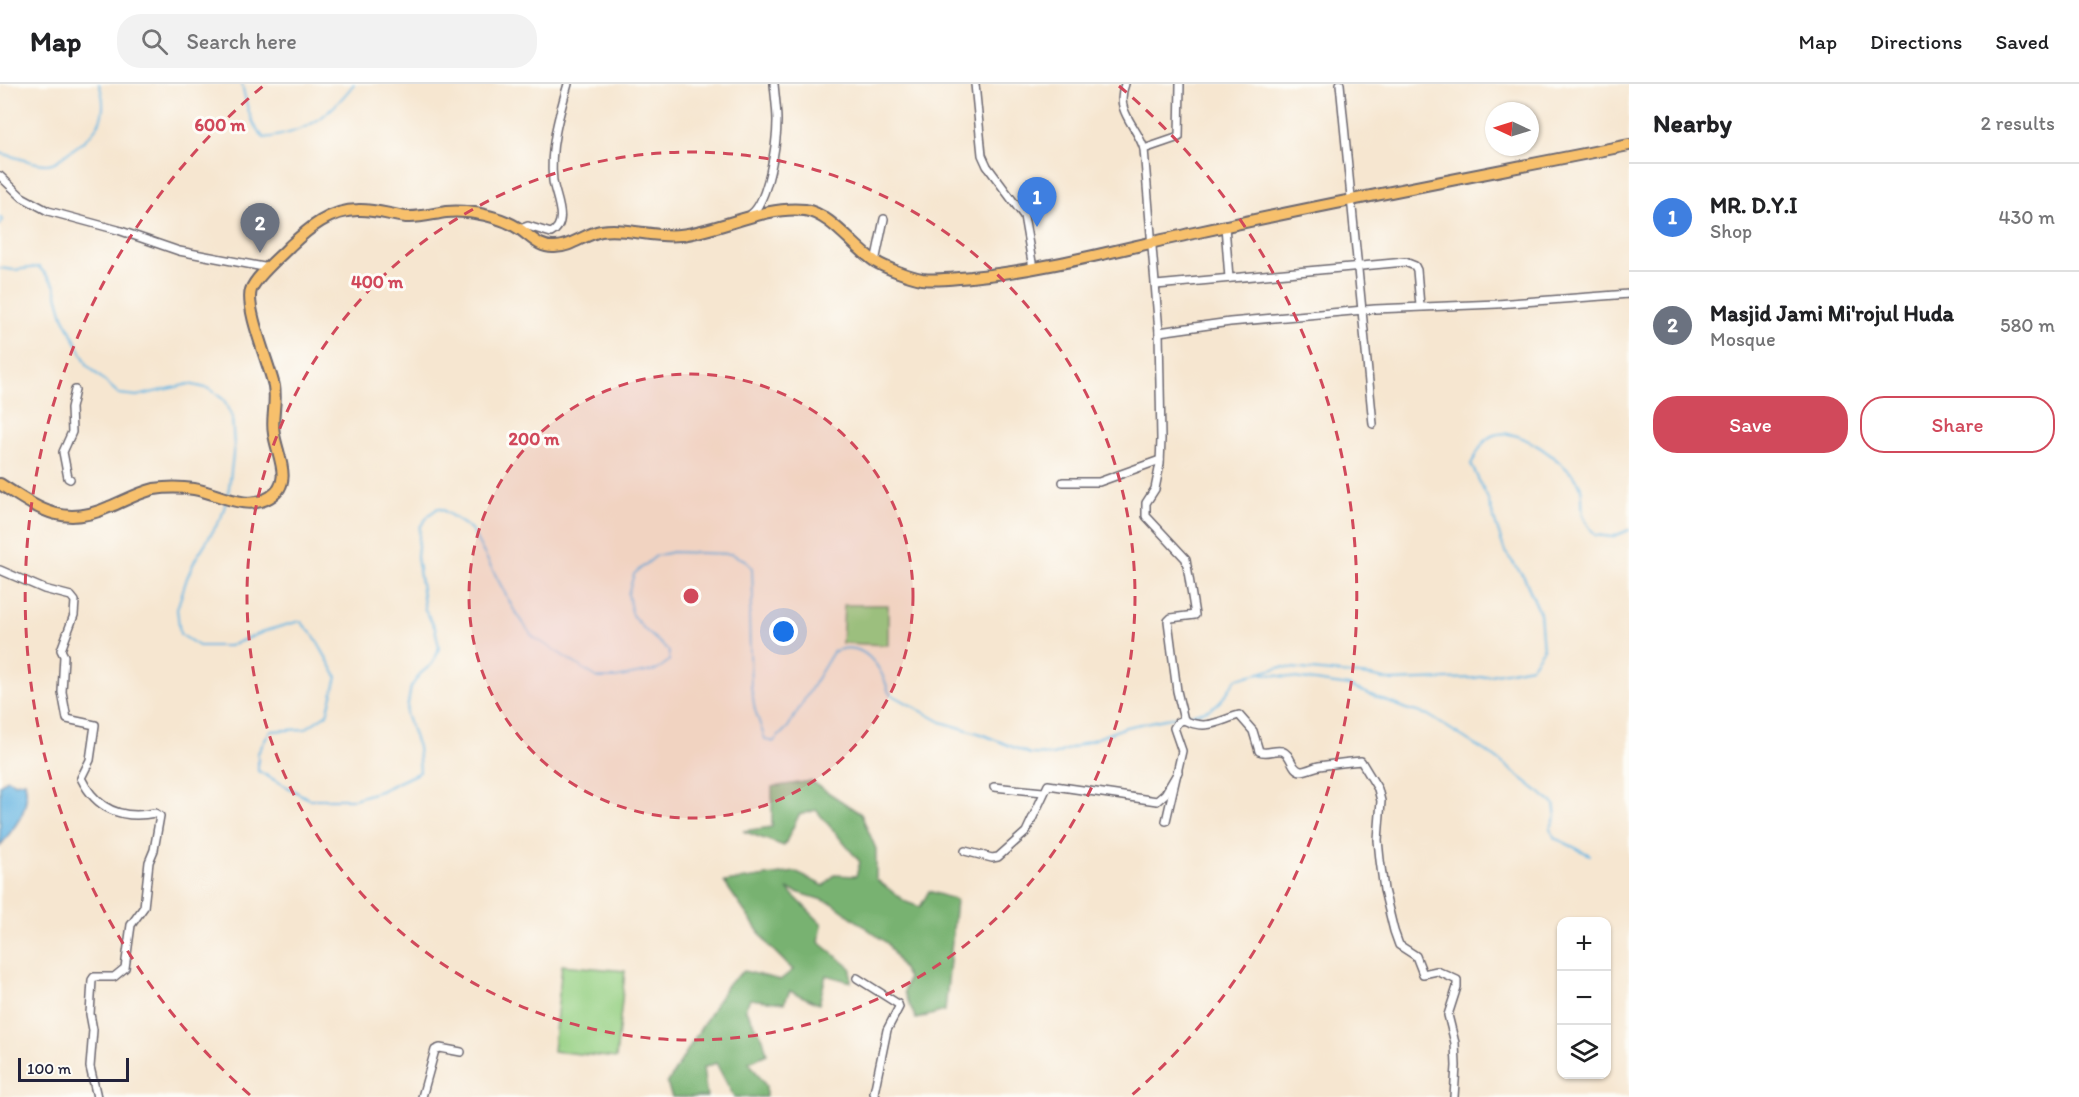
<!DOCTYPE html>
<html lang="en">
<head>
<meta charset="utf-8">
<style>
  body { margin:0; font-family:Itim,sans-serif; background:#f2f2f2; color:#202124 }
  .controls { position:absolute; right:18px; bottom:18px; display:grid; overflow:hidden; border-radius:12px; box-shadow:0 2px 4px #0004 }
  .controls button { width:54px; height:54px; display:grid; place-items:center; padding:0; border:0; border-bottom:2px solid #e0e0e0; background:#fff; color:#202124; font:30px sans-serif }
  .compass { position:absolute; left:1485px; top:18px; width:54px; height:54px; border-radius:50%; background:#fff; box-shadow:0 2px 4px #0004; rotate:274deg }
  .scale { position:absolute; left:18px; bottom:15px; width:111px; box-sizing:border-box; padding-left:6px; border:3px solid #22223b; border-top:0; font-size:16px; line-height:21px; white-space:nowrap; color:#22223b; -webkit-text-stroke:4px #fdfcf7; paint-order:stroke }
  .you { position:absolute; left:784px; top:548px; width:21px; height:21px; margin:-15px; border:4px solid #fff; border-radius:50%; background:#1a73e8; box-shadow:0 0 0 9px #1a73e833 }
  .badge { display:grid; place-items:center; width:39px; height:39px; border-radius:50%; background:#d1495b; color:#fff; font-size:20px; font-weight:700 }
  .pin { position:absolute; translate:-50% -50px; filter:drop-shadow(0 2px 3px #0008) }
  .pin::after { content:''; position:absolute; top:32px; width:21px; height:18px; background:inherit; clip-path:polygon(0 0,100% 0,50% 100%) }
  .list { margin:0; padding:0; list-style:none }
  h2 { display:flex; justify-content:space-between; align-items:center; height:78px; margin:0; padding:0 24px; font-size:26px }
  h2 small { font-size:20px; font-weight:400; color:#757577 }
  .list li { display:grid; grid-template-columns:39px 1fr auto; gap:18px; align-items:center; box-sizing:border-box; height:108px; padding:0 24px; border-top:2px solid #e0e0e0 }
  .list b { display:block; font-size:22px; white-space:nowrap }
  .list p { margin:0; font-size:20px; white-space:nowrap; color:#757577 }
  .list em { font-size:20px; font-style:normal; color:#757577 }
  .actions { display:flex; gap:12px; padding:18px 24px }
  .actions a { flex:1; padding:14px 0; border:2px solid #d1495b; border-radius:24px; text-align:center; font-size:21px; color:#d1495b }
  .actions .main { background:#d1495b; color:#fff }
  .icon { flex:none; width:33px; height:33px; fill:none; stroke:currentColor; stroke-width:2; stroke-linecap:round; stroke-linejoin:round }
  .map { position:relative; flex:none; width:1629px; height:1013px; overflow:hidden }
  header { display:flex; align-items:center; gap:36px; box-sizing:border-box; height:84px; padding:0 30px; background:#fff; border-bottom:2px solid #e0e0e0 }
  header strong { font-size:28px }
  nav { display:flex; gap:33px; margin-inline-start:auto; font-size:21px }
  .search { width:420px; height:54px; background:#f2f2f2; display:flex; align-items:center; gap:15px; box-sizing:border-box; padding:0 21px; border-radius:24px; color:#757577; font-size:22px }
  main { display:flex }
  aside { flex:1; background:#fff }
  .map>svg:first-child { display:block }
  .green { fill:#96d083; stroke:#5c795f; stroke-width:1.5 }
  .forest { fill:#78b271; stroke:#4d6a56; stroke-width:1.5 }
  .water { fill:#67b6e2; stroke:#446c8e; stroke-width:1.5 }
  .lines { fill:none; stroke-linecap:round; stroke-linejoin:round }
  .stream { stroke:#67b6e2; stroke-width:2 }
  .street-casing { stroke:#6c676f; stroke-width:10 }
  .primary-casing { stroke:#6c676f; stroke-width:14 }
  .street { stroke:#fff; stroke-width:7 }
  .primary { stroke:#f7c06c; stroke-width:10 }
  .ring { fill:none; stroke:#d1495b; stroke-width:3; stroke-dasharray:10 8 }
  .centre { fill:#d1495b; stroke:#fdfcf7; stroke-width:3 }
  .ring-label { font-size:18px; text-anchor:middle; font-weight:bold; fill:#d1495b; stroke:#fdfcf7; stroke-width:6; stroke-linejoin:round; paint-order:stroke }
</style>
</head>
<body>
<header>
<strong>Map</strong>
<div class="search"><svg class="icon" aria-label="search" viewBox="0 0 24 24"><circle cx="10" cy="10" r="6"/><path d="M15 15l6 6"/></svg>Search here</div>
<nav><a>Map</a><a>Directions</a><a>Saved</a></nav>
</header>
<main>
<div class="map">
<svg width="1629" height="1013" viewBox="0 0 1629 1013">
  <rect width="100%" height="100%" fill="#fdfcf7"/>
  <filter id="ink" filterUnits="userSpaceOnUse"><feTurbulence type="fractalNoise" baseFrequency=".0167" numOctaves="2"/><feDisplacementMap in="SourceGraphic" scale="12" xChannelSelector="R" yChannelSelector="G"/><feConvolveMatrix kernelMatrix="1 2 1 2 8 2 1 2 1" color-interpolation-filters="sRGB"/></filter>
  <filter id="wash" filterUnits="userSpaceOnUse"><feTurbulence type="fractalNoise" baseFrequency=".008" numOctaves="4" result="noise"/><feDisplacementMap in="SourceGraphic" scale="24" xChannelSelector="R" yChannelSelector="G"/><feGaussianBlur stdDeviation="1.35" result="paint"/><feColorMatrix in="noise" values="0 0 0 0 0 0 0 0 0 0 0 0 0 0 0 0 0 1.4 0 .05"/><feComposite in="paint" operator="in"/></filter>
  <g filter="url(#wash)">
    <rect width="100%" height="100%" fill="#f6e6d0"/>
    <!-- green -->
    <g class="green">
      <polygon points="844,521 888,521 888,561 842,559"/>
      <polygon points="562,881 625,887 616,974 553,967"/>
    </g>
    <!-- forest -->
    <polygon class="forest" points="811,697 861,730 876,765 876,795 906,818 920,823 929,807 956,816 945,927 916,935 904,908 908,894 888,860 832,819 787,805 822,840 819,858 851,884 851,898 826,891 819,920 790,907 784,919 750,915 745,925 763,954 767,970 749,978 766,1002 766,1013 734,1013 716,979 703,984 707,1013 672,1013 667,1000 727,901 744,887 780,896 793,886 768,861 724,798 795,788 824,802 834,791 856,792 860,778 816,726 799,731 784,762 743,747 772,743 772,703"/>
    <!-- water -->
    <path class="water" d="M 7,695 L 15,699 L 25,697 C 31,726 17,740 0,762 L 0,701 Z"/>
    <g class="lines">
      <!-- stream -->
      <g class="stream">
        <path d="M 242,0 C 246,19 250,40 264,54 C 308,48 327,34 354,0"/>
        <path d="M 0,69 C 13,72 33,80 45,80 C 54,81 62,73 69,68 C 96,50 111,33 99,0"/>
        <polyline points="0,133 2,136 0,141"/>
        <polyline points="0,184 14,186 39,183 54,200 63,232 88,282 119,310 137,312 189,300 210,305 224,316 232,333 234,362 228,412"/>
        <path d="M 226,418 L 221,434 L 195,476 L 187,494 L 177,525 L 180,550 L 199,562 L 229,562 L 268,546 L 300,537 L 314,552 L 337,593 L 327,630 L 305,645 L 270,647 L 258,669 L 258,687 L 309,715 L 354,715 L 380,707 L 420,688 L 418,663 L 406,630 L 411,603 L 420,590 L 432,580 L 437,570 L 439,563 L 435,544 L 425,526 L 417,473 L 420,443 L 430,430 L 438,424 L 443,426 L 471,445 L 514,526 L 532,552 L 598,594 L 615,594 L 657,586 L 669,577 L 669,567 L 645,546 L 632,531 L 628,510 L 634,490 L 656,472 L 672,468 L 731,470 L 745,476 L 752,484 L 753,514 L 749,531 L 751,603 L 755,626 L 765,655 L 773,658 L 788,643 L 833,568 C 863,554 882,583 889,609 L 941,638 L 981,650 L 1030,670 L 1053,671 L 1126,643 L 1180,632"/>
        <polyline points="1260,589 1349,602 1406,625 1428,631 1496,674 1554,720 1556,732 1550,745 1555,754 1590,771"/>
        <path d="M 1186,631 C 1215,628 1221,619 1236,595 L 1282,583 L 1370,592 L 1393,597 L 1475,594 L 1531,583 L 1543,566 L 1540,529 L 1524,493 L 1505,468 L 1487,413 L 1471,380 C 1477,371 1482,355 1494,351 C 1520,342 1565,379 1579,399 C 1584,407 1581,422 1583,431 C 1585,438 1591,445 1595,451 L 1612,453 L 1629,446"/>
      </g>
    </g>
  </g>
  <g filter="url(#ink)">
    <g class="lines">
      <defs>
        <g id="street">
          <polyline points="975,0 982,71 987,82 1024,132 1033,184"/>
          <path d="M 1125,0 C 1114,28 1137,41 1144,65 L 1159,248 L 1161,355 L 1160,380 L 1155,405 L 1146,419 L 1146,432 L 1186,475 L 1195,531 L 1171,534 L 1168,537 L 1177,607 L 1184,636 C 1206,647 1218,637 1239,631 L 1253,647 L 1259,667 C 1267,671 1274,665 1282,667 C 1292,670 1291,686 1301,687 C 1306,687 1314,683 1319,682 C 1333,680 1347,678 1361,677 L 1378,705 L 1381,717 L 1378,756 L 1380,776 L 1384,806 L 1394,847 L 1399,861 L 1416,872 L 1423,890 L 1437,887 L 1457,896 L 1457,903 L 1448,931 L 1455,959 L 1456,982 L 1454,1013"/>
          <polyline points="1340,0 1373,340"/>
          <polyline points="1144,65 1179,53 1180,0"/>
          <polyline points="0,92 22,113 48,127 118,146 179,167 269,184"/>
          <path d="M 751,130 C 768,118 777,59 777,37 C 777,25 775,12 774,0"/>
          <polyline points="1225,142 1229,194"/>
          <path d="M 520,145 L 528,142 L 551,149 C 570,139 555,113 553,97 C 549,65 559,31 568,0"/>
          <polyline points="875,178 884,135"/>
          <polyline points="1156,201 1405,178 1415,182 1417,186 1420,222"/>
          <polyline points="1159,248 1230,238 1375,225 1497,220 1629,210"/>
          <polyline points="70,395 68,394 63,368 72,348 71,324 75,306"/>
          <polyline points="1063,398 1099,398 1160,376"/>
          <path d="M 0,486 L 44,505 L 71,512 L 75,517 L 74,531 L 61,566 L 64,572 L 62,608 L 67,635 L 95,641 L 90,676 L 81,694 C 96,725 122,736 155,729 L 160,732 L 154,766 L 149,778 L 144,823 L 131,841 L 125,884 L 114,893 L 94,893 L 92,896 L 90,930 L 93,946 L 90,983 L 97,1013"/>
          <polyline points="994,703 1043,708"/>
          <polyline points="1166,737 1182,667 1174,644 1178,638 1184,636"/>
          <polyline points="965,767 992,774 998,773 1026,748 1048,701 1157,717 1165,710 1178,688"/>
          <polyline points="857,894 898,920 899,923 887,946 874,1009 876,1013"/>
          <polyline points="422,1013 435,966 440,964 461,968"/>
        </g>
        <path id="primary" d="M 0,400 C 39,425 63,444 109,423 C 124,417 138,409 154,405 C 167,403 181,403 194,405 C 218,409 246,428 270,413 C 294,399 277,371 274,350 C 271,334 277,320 274,302 C 269,280 245,224 251,206 C 256,192 280,173 290,162 C 309,144 330,126 358,126 C 374,125 390,131 406,133 C 420,134 432,130 446,128 C 458,127 472,128 485,131 C 498,134 510,138 521,146 C 532,154 540,164 555,163 C 571,163 585,150 601,147 C 627,143 653,154 680,151 C 720,147 764,121 805,126 C 831,130 854,164 876,178 C 886,184 910,193 922,195 C 938,197 956,194 971,193 C 1046,186 1120,165 1194,149 C 1338,117 1484,90 1629,61"/>
      </defs>
      <!-- street casing -->
      <use href="#street" class="street-casing"/>
      <!-- primary casing -->
      <use href="#primary" class="primary-casing"/>
      <!-- street -->
      <use href="#street" class="street"/>
      <!-- primary -->
      <use href="#primary" class="primary"/>
    </g>
  </g>
  <!-- distance rings -->
  <circle cx="691" cy="512" r="222" fill="#d1495b" fill-opacity=".12"/>
  <g class="ring">
    <circle cx="691" cy="512" r="222"/>
    <circle cx="691" cy="512" r="444"/>
    <path d="M250 1011A666 666 0 0 1 263 2M1119 2A666 666 0 0 1 1132 1011"/>
  </g>
  <circle cx="691" cy="512" r="9" class="centre"/>
  <g class="ring-label">
    <text x="220" y="47">600 m</text>
    <text x="377" y="204">400 m</text>
    <text x="534" y="361">200 m</text>
  </g>
</svg>
<div class="controls">
<button>+</button>
<button>−</button>
<button><svg class="icon" aria-label="layers" viewBox="0 0 24 24"><path d="M12 4l9 5-9 5-9-5zM3 14l9 5 9-5"/></svg></button>
</div>
<svg class="compass" viewBox="-18 -18 36 36"><path d="M0-13l5 13h-10z" fill="#e53935"/><path d="M0 13l5-13h-10z" fill="#757577"/></svg>
<div class="scale">100 m</div>
<div class="you"></div>
<div class="pin badge" style="left:1037px;top:143px;background:#3f7fe0">1</div>
<div class="pin badge" style="left:260px;top:169px;background:#6b7280">2</div>
</div>
<aside>
<h2>Nearby<small>2 results</small></h2>
<ul class="list">
<li><span class="badge" style="background:#3f7fe0">1</span><div><b>MR. D.Y.I</b><p>Shop</p></div><em>430 m</em></li>
<li><span class="badge" style="background:#6b7280">2</span><div><b>Masjid Jami Mi'rojul Huda</b><p>Mosque</p></div><em>580 m</em></li>
</ul>
<div class="actions"><a class="main">Save</a><a>Share</a></div>
</aside>
</main>
</body>
</html>
